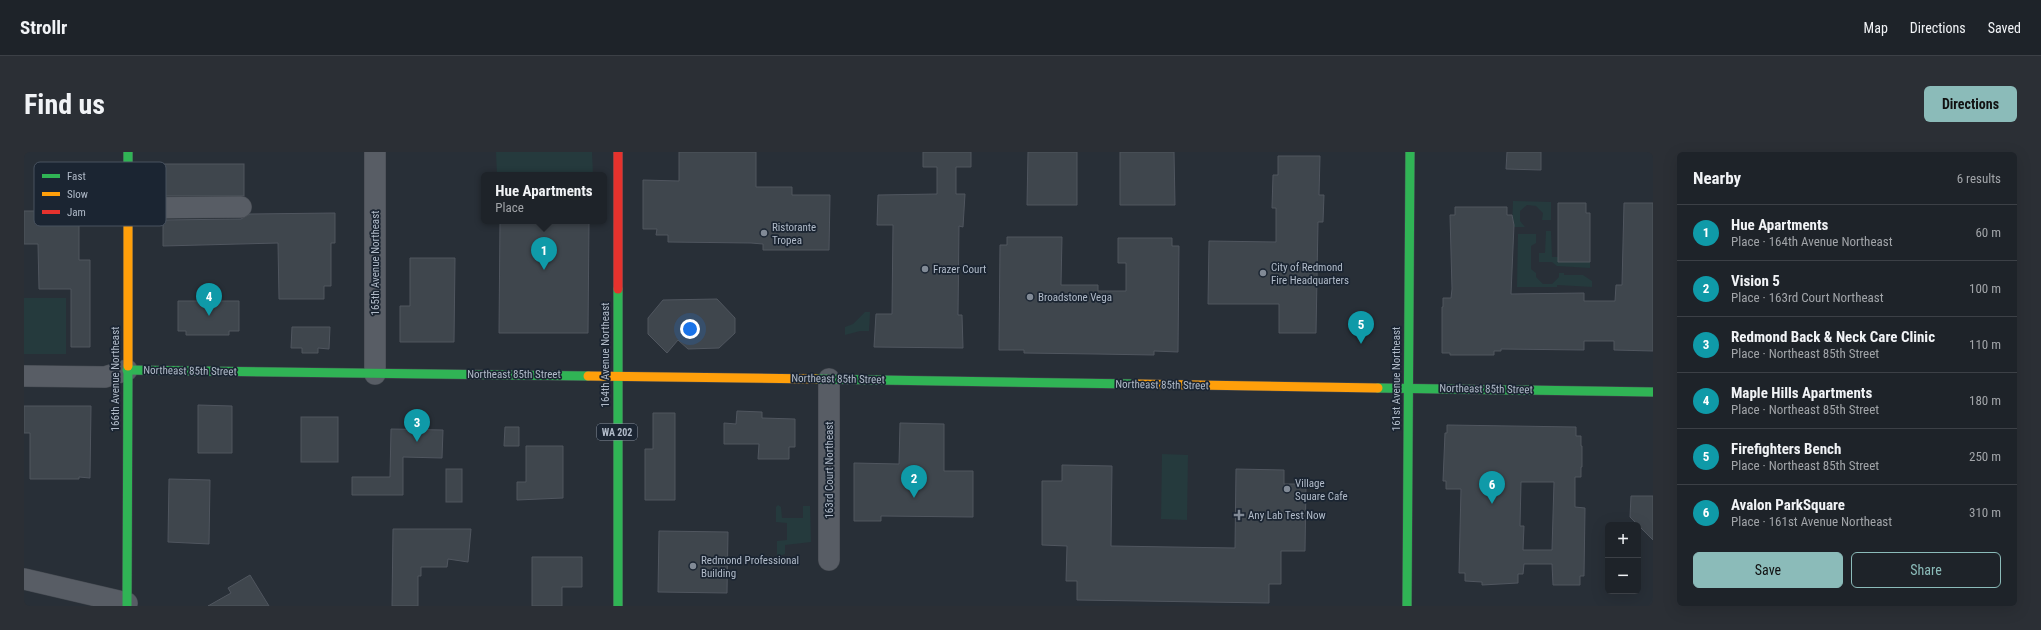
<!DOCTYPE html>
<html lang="en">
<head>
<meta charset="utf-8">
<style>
  body { margin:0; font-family:"Roboto Condensed",sans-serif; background:#2b2f35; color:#f1f3f6 }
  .controls { position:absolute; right:12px; bottom:12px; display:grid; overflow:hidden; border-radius:6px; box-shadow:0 4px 16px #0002 }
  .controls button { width:36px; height:36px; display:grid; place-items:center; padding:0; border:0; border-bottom:1px solid #3c4046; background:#1e2329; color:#f1f3f6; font:20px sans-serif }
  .you { position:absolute; left:666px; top:177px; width:14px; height:14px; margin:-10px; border:3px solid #fff; border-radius:50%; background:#1a73e8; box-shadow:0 0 0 6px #1a73e833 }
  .badge { display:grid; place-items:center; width:26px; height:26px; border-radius:50%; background:#8bbbb9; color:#fff; font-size:13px; font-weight:700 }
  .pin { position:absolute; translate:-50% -33px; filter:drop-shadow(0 1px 2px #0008) }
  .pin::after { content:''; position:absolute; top:21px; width:14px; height:12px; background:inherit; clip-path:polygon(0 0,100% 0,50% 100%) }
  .popup { position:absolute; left:457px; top:20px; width:126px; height:52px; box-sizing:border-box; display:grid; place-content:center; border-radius:6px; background:#1e2329; filter:drop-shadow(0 1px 3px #0005); font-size:13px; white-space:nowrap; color:#a1a4a8 }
  .popup b { font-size:15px; color:#f1f3f6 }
  .popup::after { content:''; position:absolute; left:50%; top:100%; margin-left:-8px; border:8px solid transparent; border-top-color:#1e2329 }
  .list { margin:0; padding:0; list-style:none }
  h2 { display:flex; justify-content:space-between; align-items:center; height:52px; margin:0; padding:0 16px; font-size:17px }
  h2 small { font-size:13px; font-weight:400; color:#a1a4a8 }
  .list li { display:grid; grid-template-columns:26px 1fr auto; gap:12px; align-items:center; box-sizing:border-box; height:56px; padding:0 16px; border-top:1px solid #3c4046 }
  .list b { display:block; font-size:15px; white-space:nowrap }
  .list p { margin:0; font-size:13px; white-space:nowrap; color:#a1a4a8 }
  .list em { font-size:13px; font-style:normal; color:#a1a4a8 }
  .actions { display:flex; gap:8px; padding:12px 16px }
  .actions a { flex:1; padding:9px 0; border:1px solid #8bbbb9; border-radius:6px; text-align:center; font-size:14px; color:#8bbbb9 }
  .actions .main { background:#8bbbb9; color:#111 }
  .map { position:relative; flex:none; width:1629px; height:454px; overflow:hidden; border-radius:6px }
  header { display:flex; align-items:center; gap:24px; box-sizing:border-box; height:56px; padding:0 20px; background:#1e2329; border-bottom:1px solid #3c4046 }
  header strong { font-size:19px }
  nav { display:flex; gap:22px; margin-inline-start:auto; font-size:14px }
  .intro { display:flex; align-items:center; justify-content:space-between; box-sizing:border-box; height:96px; padding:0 24px }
  h1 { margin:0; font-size:28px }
  .button { padding:10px 18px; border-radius:6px; background:#8bbbb9; color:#111; font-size:14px; font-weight:700 }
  main { display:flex; gap:24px; padding:0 24px }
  aside { flex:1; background:#1e2329; border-radius:6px; box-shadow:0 4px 16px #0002 }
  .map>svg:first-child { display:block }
  .green { fill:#253a3d }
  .building { fill:#3f464d; stroke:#50565f; fill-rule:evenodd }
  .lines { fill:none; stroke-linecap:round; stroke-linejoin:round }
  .street-casing { stroke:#464b52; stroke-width:22 }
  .fast-casing { stroke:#464b52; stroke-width:10 }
  .slow-casing { stroke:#464b52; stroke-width:10 }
  .jam-casing { stroke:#464b52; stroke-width:10 }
  .street { stroke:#585d65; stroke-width:21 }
  .fast { stroke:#30b455; stroke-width:9 }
  .slow { stroke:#ff9f0a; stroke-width:9 }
  .jam { stroke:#e5322d; stroke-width:9 }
  .poi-dot { fill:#818a96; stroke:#1b2532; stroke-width:1.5 }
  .labels { text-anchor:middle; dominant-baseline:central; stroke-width:3.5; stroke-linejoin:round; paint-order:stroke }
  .shield { fill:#1b2532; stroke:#848e9c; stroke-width:1 }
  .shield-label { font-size:10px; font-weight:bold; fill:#b1bbc9 }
  .poi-label { font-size:11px; fill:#b1bbc9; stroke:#1b2532; text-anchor:start }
  .street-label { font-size:11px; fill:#b1bbc9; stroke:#1b2532 }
  .key { fill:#1b2532; stroke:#48525f; stroke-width:1 }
  .key-label { font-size:11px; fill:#b1bbc9 }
</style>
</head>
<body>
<header>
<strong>Strollr</strong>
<nav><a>Map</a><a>Directions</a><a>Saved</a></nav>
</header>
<div class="intro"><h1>Find us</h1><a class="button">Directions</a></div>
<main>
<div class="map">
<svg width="1629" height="454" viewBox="0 0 1629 454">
  <rect width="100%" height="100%" fill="#282f37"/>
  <!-- green -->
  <g class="green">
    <polygon points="472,0 568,0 569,23 473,23"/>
    <polygon points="1489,49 1527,50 1527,68 1518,68 1519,61 1512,54 1503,53 1496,59 1496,69 1501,75 1490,75 1488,73"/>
    <polygon points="1522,79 1527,79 1528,105 1534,105 1534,110 1566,110 1566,116 1533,114 1528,110 1515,110 1515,101 1521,101"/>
    <polygon points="1494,82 1512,82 1512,91 1507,94 1507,117 1512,121 1512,125 1519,132 1528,132 1535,125 1535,121 1540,121 1540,123 1559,123 1568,129 1568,135 1533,133 1533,135 1493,135"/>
    <rect x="0" y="146" width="42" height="56"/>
    <polygon points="841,160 846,160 845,179 836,179 821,183 821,175 829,172"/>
    <polygon points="1138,302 1164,303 1163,368 1137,367"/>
    <polygon points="754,353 757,355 758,366 779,366 779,354 786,354 787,390 761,393 761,402 756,404 753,403 753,389 763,388 763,371 752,370 752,355"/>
  </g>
  <!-- building -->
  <g class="building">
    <polygon points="655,0 732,0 732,35 768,35 768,43 806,43 805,98 739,98 739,92 727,91 644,90 644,83 632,83 633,77 619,77 619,28 655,29"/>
    <polygon points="899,0 947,0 947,15 932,15 932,42 941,42 939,75 935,74 934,163 938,163 939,196 850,195 852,162 868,162 869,73 853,73 854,43 913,42 913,15 899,15"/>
    <polygon points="1004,0 1053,0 1053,53 1003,53"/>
    <polygon points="1096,0 1150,0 1151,53 1096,53"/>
    <polygon points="1483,0 1517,0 1517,18 1482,17"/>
    <polygon points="1254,4 1296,4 1295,43 1300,43 1299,70 1294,70 1292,181 1255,181 1255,152 1184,152 1185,89 1252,90 1252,56 1248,56 1249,23 1254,23"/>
    <rect x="138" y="12" width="82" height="32"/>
    <polygon points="1534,51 1562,51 1562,61 1566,61 1566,110 1534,110"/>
    <polygon points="1600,51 1629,51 1629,199 1590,198 1590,189 1560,189 1560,198 1477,197 1477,199 1470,199 1470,203 1426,203 1426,201 1418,201 1418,155 1419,155 1419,146 1427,146 1428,137 1426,63 1431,63 1431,55 1483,55 1483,63 1488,63 1490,73 1487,142 1560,141 1560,149 1591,149 1592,133 1598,133"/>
    <polygon points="0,59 47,59 47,62 55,62 55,108 66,108 66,195 47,195 47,137 15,137 14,92 0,92"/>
    <polygon points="311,61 311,91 307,91 307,134 300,134 300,147 255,147 254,91 139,94 139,68 217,67 226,62"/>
    <polygon points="476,69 565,69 564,181 475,181"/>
    <polygon points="983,85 1038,85 1037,133 1074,133 1074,139 1102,139 1102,111 1094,111 1094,86 1148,86 1148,94 1155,94 1154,200 1130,199 1130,203 1072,202 1000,201 1000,198 975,198 976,93 983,93"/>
    <polygon points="386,106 431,106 430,190 376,190 376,154 386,154"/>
    <polygon points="693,147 711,166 711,181 695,196 664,197 654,188 643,201 624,182 624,166 639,148"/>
    <polygon points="154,149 215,149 215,179 205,179 205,183 162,183 162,179 154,179"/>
    <polygon points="268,175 306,175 305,197 294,196 294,201 278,201 278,196 267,196"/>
    <polygon points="174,253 208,254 208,301 174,301"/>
    <polygon points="0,254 67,254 66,326 55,325 55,327 6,327 6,281 0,281"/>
    <polygon points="713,259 738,260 738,266 771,267 771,295 765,295 765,307 734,307 735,292 700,292 700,271 712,272"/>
    <polygon points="629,261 651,261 651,348 621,348 621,297 629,297"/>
    <rect x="277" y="265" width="37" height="45"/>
    <polygon points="876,271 920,272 920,319 949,319 949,365 857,364 857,369 830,369 830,311 875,312"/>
    <path d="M 1423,273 L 1552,275 L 1552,284 L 1557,284 L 1557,294 L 1558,294 L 1558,315 L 1557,315 L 1557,325 L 1551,325 L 1551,355 L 1561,356 L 1560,424 L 1556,424 L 1556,433 L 1529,433 L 1528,412 L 1500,412 L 1499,422 L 1494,422 L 1494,431 L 1458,433 L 1458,430 L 1441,429 L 1441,421 L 1435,421 L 1437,337 L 1422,337 L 1422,329 L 1419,329 L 1421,281 L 1423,281 ZM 1497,330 L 1530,330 L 1528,398 L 1499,398 L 1500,374 L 1496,374 Z"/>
    <polygon points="481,275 495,275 495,294 480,294"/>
    <polygon points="367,277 419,278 418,306 379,305 379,343 328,343 328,325 366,325"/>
    <polygon points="502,294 539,294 539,346 493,348 493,330 502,330"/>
    <polygon points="1038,313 1088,314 1087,394 1211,396 1212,317 1260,318 1260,332 1282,332 1281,399 1257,399 1257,432 1245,432 1245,451 1053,448 1053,429 1042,429 1043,394 1018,393 1018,329 1038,329"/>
    <rect x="422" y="317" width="16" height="33"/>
    <polygon points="145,327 186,328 185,392 144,390"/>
    <polygon points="1607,344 1629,344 1629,388 1606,365"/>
    <polygon points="369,377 447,377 444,410 424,407 423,415 397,415 397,424 394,424 394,454 368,454"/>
    <polygon points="635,379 704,380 703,441 634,440"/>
    <polygon points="508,405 558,405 558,435 538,435 538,454 508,454"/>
    <polygon points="226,423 245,454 184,454 207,441 204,436"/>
  </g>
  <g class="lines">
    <defs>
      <g id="street">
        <polyline points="351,0 351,222"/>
        <polyline points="103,56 217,55"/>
        <polyline points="0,224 81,225 103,218"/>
        <polyline points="805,227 805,408"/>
        <polyline points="0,427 103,451"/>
      </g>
      <g id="fast">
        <polyline points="104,63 104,0"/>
        <polyline points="594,137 594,454"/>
        <polyline points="103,218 564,224"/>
        <polyline points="793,227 1111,232"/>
        <polyline points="1354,236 1629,240"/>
        <polyline points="103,454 104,214"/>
        <polyline points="1383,454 1386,0"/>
      </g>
      <g id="slow">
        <polyline points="104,214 104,63"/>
        <polyline points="564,224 793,227"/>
        <polyline points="1111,232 1354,236"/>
      </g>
      <polyline id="jam" points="594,0 594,137"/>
    </defs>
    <!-- street casing -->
    <use href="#street" class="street-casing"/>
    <!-- fast casing -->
    <use href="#fast" class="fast-casing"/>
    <!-- slow casing -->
    <use href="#slow" class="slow-casing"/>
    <!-- jam casing -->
    <use href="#jam" class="jam-casing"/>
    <!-- street -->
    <use href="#street" class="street"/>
    <!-- fast -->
    <use href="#fast" class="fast"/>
    <!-- slow -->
    <use href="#slow" class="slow"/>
    <!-- jam -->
    <use href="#jam" class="jam"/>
  </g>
  <!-- markers -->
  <g class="poi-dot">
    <circle cx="740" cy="81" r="4"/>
    <circle cx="901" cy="117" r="4"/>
    <circle cx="1239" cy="121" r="4"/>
    <circle cx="1006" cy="145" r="4"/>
    <circle cx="1263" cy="337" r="4"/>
    <path d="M1213 357h4v4h4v4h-4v4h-4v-4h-4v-4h4z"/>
    <circle cx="669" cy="414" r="4"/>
  </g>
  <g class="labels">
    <!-- shield labels -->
    <rect class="shield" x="573" y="272" width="40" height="16" rx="3"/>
    <g class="shield-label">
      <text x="593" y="280">WA 202</text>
    </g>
    <!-- poi labels -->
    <g class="poi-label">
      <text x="748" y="75">Ristorante<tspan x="748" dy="13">Tropea</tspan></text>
      <text x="1247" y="115">City of Redmond<tspan x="1247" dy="13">Fire Headquarters</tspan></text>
      <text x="909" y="117">Frazer Court</text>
      <text x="1014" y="145">Broadstone Vega</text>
      <text x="1271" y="331">Village<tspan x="1271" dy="13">Square Cafe</tspan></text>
      <text x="1224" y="363">Any Lab Test Now</text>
      <text x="677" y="408">Redmond Professional<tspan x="677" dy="13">Building</tspan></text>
    </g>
    <!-- street labels -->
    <g class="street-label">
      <text transform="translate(351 111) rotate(-90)">165th Avenue Northeast</text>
      <text transform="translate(581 203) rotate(-90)">164th Avenue Northeast</text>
      <text transform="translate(166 219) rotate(1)">Northeast 85th Street</text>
      <text x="490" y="222">Northeast 85th Street</text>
      <text transform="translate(91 227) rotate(-90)">166th Avenue Northeast</text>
      <text transform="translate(814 227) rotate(1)">Northeast 85th Street</text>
      <text transform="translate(1372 227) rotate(-90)">161st Avenue Northeast</text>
      <text transform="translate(1138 233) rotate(1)">Northeast 85th Street</text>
      <text transform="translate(1462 237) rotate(1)">Northeast 85th Street</text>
      <text transform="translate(805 318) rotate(-90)">163rd Court Northeast</text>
    </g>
  </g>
  <!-- legend -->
  <rect x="10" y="10" width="132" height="64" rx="6" class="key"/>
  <rect x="18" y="22" width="18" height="4" fill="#30b455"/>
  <rect x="18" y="40" width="18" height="4" fill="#ff9f0a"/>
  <rect x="18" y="58" width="18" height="4" fill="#e5322d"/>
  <g class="key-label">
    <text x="43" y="28">Fast</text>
    <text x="43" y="46">Slow</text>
    <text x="43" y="64">Jam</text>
  </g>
</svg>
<div class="controls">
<button>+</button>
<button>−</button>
</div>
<div class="you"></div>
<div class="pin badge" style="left:520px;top:118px;background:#0f9aa8">1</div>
<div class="popup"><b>Hue Apartments</b>Place</div>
<div class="pin badge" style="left:890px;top:346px;background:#0f9aa8">2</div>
<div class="pin badge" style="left:393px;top:290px;background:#0f9aa8">3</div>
<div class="pin badge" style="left:185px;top:164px;background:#0f9aa8">4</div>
<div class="pin badge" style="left:1337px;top:192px;background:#0f9aa8">5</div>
<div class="pin badge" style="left:1468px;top:352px;background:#0f9aa8">6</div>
</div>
<aside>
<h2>Nearby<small>6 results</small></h2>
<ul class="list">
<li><span class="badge" style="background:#0f9aa8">1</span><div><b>Hue Apartments</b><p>Place · 164th Avenue Northeast</p></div><em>60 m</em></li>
<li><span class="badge" style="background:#0f9aa8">2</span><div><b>Vision 5</b><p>Place · 163rd Court Northeast</p></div><em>100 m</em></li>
<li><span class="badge" style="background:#0f9aa8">3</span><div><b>Redmond Back &amp; Neck Care Clinic</b><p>Place · Northeast 85th Street</p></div><em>110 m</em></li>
<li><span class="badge" style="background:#0f9aa8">4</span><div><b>Maple Hills Apartments</b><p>Place · Northeast 85th Street</p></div><em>180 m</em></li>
<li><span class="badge" style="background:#0f9aa8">5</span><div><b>Firefighters Bench</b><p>Place · Northeast 85th Street</p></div><em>250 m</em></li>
<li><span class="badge" style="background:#0f9aa8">6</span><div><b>Avalon ParkSquare</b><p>Place · 161st Avenue Northeast</p></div><em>310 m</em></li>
</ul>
<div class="actions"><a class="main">Save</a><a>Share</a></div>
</aside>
</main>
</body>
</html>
